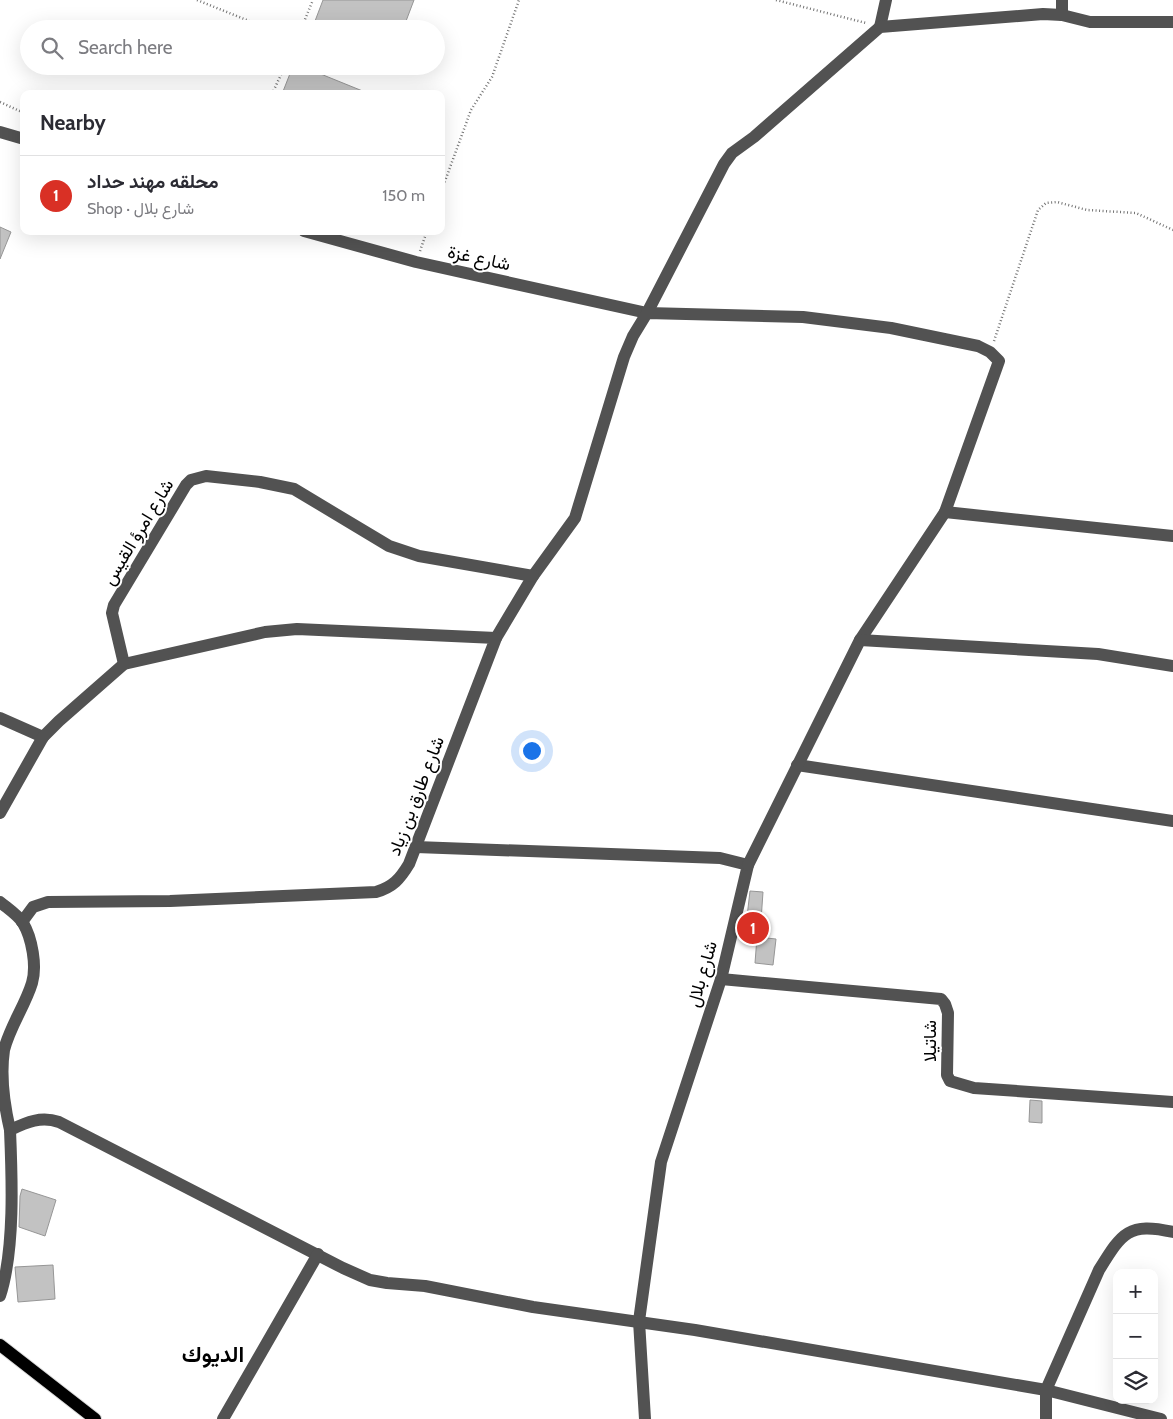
<!DOCTYPE html>
<html lang="en">
<head>
<meta charset="utf-8">
<style>
  body { margin:0; font-family:Cabin,Vazirmatn,sans-serif; background:#f2f2f3; color:#2b2b33 }
  .controls { position:absolute; right:15px; bottom:15px; display:grid; overflow:hidden; border-radius:10px; box-shadow:0 5px 20px #0002 }
  .controls button { width:45px; height:45px; display:grid; place-items:center; padding:0; border:0; border-bottom:1px solid #e1e1e2; background:#fff; color:#2b2b33; font:25px sans-serif }
  .you { position:absolute; left:531px; top:750px; width:18px; height:18px; margin:-12px; border:4px solid #fff; border-radius:50%; background:#1a73e8; box-shadow:0 0 0 8px #1a73e833 }
  .badge { display:grid; place-items:center; width:32px; height:32px; border-radius:50%; background:#d93025; color:#fff; font-size:16px; font-weight:700 }
  .pin { position:absolute; translate:-50% -50%; border:2px solid #fff; box-shadow:0 1px 5px #0006 }
  .list { margin:0; padding:0; list-style:none }
  h2 { display:flex; justify-content:space-between; align-items:center; height:65px; margin:0; padding:0 20px; font-size:21px }
  h2 small { font-size:16px; font-weight:400; color:#7c7c81 }
  .list li { display:grid; grid-template-columns:32px 1fr auto; gap:15px; align-items:center; box-sizing:border-box; height:80px; padding:0 20px; border-top:1px solid #e1e1e2 }
  .list b { display:block; font-size:19px; white-space:nowrap }
  .list p { margin:0; font-size:16px; white-space:nowrap; color:#7c7c81 }
  .list em { font-size:16px; font-style:normal; color:#7c7c81 }
  .icon { flex:none; width:28px; height:28px; fill:none; stroke:currentColor; stroke-width:2; stroke-linecap:round; stroke-linejoin:round }
  .map { position:relative; flex:none; width:1173px; height:1419px; overflow:hidden }
  .search { position:absolute; background:#fff; box-shadow:0 5px 20px #0002; left:20px; top:20px; width:425px; height:55px; display:flex; align-items:center; gap:12px; box-sizing:border-box; padding:0 18px; border-radius:28px; color:#7c7c81; font-size:19px }
  .panel { position:absolute; background:#fff; box-shadow:0 5px 20px #0002; left:20px; top:90px; width:425px; height:145px; border-radius:10px }
  .map>svg:first-child { display:block }
  .building { fill:#c2c2c2; stroke:#969696 }
  .lines { fill:none; stroke-linecap:round; stroke-linejoin:round }
  .major-casing { stroke:#dbdbdb; stroke-width:14 }
  .path { stroke:#747474; stroke-width:2.5; stroke-dasharray:1 2.5; stroke-linecap:butt }
  .minor { stroke:#525252; stroke-width:12 }
  .major { stroke:#000; stroke-width:12 }
  .labels { text-anchor:middle; dominant-baseline:central; stroke-width:4; stroke-linejoin:round; paint-order:stroke }
  .street-label { font-size:18px; fill:#000; stroke:#fff }
  .district-label { font-size:22px; font-weight:bold; fill:#000; stroke:#fff }
</style>
</head>
<body>
<div class="map">
<svg width="1173" height="1419" viewBox="0 0 1173 1419">
  <rect width="100%" height="100%" fill="#fff"/>
  <!-- building -->
  <g class="building">
    <polygon points="323,0 414,0 403,29 312,29"/>
    <polygon points="293,66 301,66 370,94 282,94"/>
    <polygon points="0,227 11,232 0,259"/>
    <polygon points="750,891 763,892 760,935 745,934"/>
    <polygon points="757,937 776,939 773,965 755,963"/>
    <polygon points="1030,1100 1042,1101 1042,1123 1029,1122"/>
    <polygon points="22,1189 56,1200 45,1236 19,1227 20,1196"/>
    <polygon points="53,1265 55,1299 18,1302 15,1267"/>
  </g>
  <g class="lines">
    <defs>
      <polyline id="major" points="0,1345 95,1419"/>
    </defs>
    <!-- major casing -->
    <use href="#major" class="major-casing"/>
    <!-- path -->
    <g class="path">
      <polyline points="197,0 269,29"/>
      <polyline points="776,0 866,23"/>
      <polyline points="301,29 313,0"/>
      <polyline points="272,94 285,66"/>
      <polyline points="0,102 24,113"/>
      <polyline points="441,192 471,110 492,77 519,0"/>
      <polyline points="420,251 427,231"/>
      <polyline points="994,341 1038,210 1046,203 1057,202 1087,210 1136,213 1173,230"/>
    </g>
    <!-- minor -->
    <g class="minor">
      <polyline points="1062,15 1062,0"/>
      <polyline points="880,27 886,0"/>
      <polyline points="0,132 24,139"/>
      <polyline points="304,231 416,262 647,313 724,164 732,153 754,137 880,27 1043,14 1062,15 1090,22 1173,22"/>
      <polyline points="945,512 1173,536"/>
      <polyline points="496,638 533,576 575,518 624,357 633,336 647,313 803,317 891,328 978,346 990,352 999,361 945,512 860,640"/>
      <polyline points="124,664 112,613 114,605 186,485 191,480 206,476 260,482 294,489 389,546 419,556 533,576"/>
      <polyline points="0,718 43,737"/>
      <polyline points="797,765 1173,821"/>
      <path d="M 0,813 L 43,737 L 59,721 L 124,664 L 265,632 L 297,629 L 496,638 L 409,864 C 400,879 393,887 376,892 L 170,901 L 48,902 L 33,907 L 22,922"/>
      <polyline points="416,847 720,858 748,865 721,979 661,1162 639,1321 645,1419"/>
      <polyline points="748,865 860,640 1098,654 1173,666"/>
      <path d="M 0,902 C 7,908 18,915 23,923 C 32,938 37,966 32,983 C 25,1006 10,1026 4,1050 C 0,1077 4,1104 10,1130"/>
      <polyline points="721,979 941,999 945,1004 948,1013 947,1075 950,1081 974,1088 1173,1102"/>
      <path d="M 0,1296 C 15,1250 12,1177 10,1130 C 27,1122 41,1116 59,1122 L 343,1268 L 370,1280 L 387,1283 L 425,1286 L 533,1307 L 695,1330 L 1046,1390 L 1161,1419"/>
      <polyline points="223,1419 318,1254"/>
      <path d="M 1046,1419 L 1046,1390 L 1099,1270 C 1122,1233 1128,1222 1173,1232"/>
    </g>
    <!-- major -->
    <use href="#major" class="major"/>
  </g>
  <g class="labels">
    <!-- street labels -->
    <g class="street-label">
      <text transform="translate(479 258) rotate(12)">شارع غزة</text>
      <text transform="translate(138 532) rotate(-59)">شارع امرؤ القيس</text>
      <text transform="translate(416 796) rotate(-69)">شارع طارق بن زياد</text>
      <text transform="translate(702 974) rotate(-74)">شارع بلال</text>
      <text transform="translate(930 1041) rotate(-90)">شاتيلا</text>
    </g>
    <!-- district labels -->
    <g class="district-label">
      <text x="213" y="1354">الديوك</text>
    </g>
  </g>
</svg>
<div class="controls">
<button>+</button>
<button>−</button>
<button><svg class="icon" aria-label="layers" viewBox="0 0 24 24"><path d="M12 4l9 5-9 5-9-5zM3 14l9 5 9-5"/></svg></button>
</div>
<div class="you"></div>
<div class="pin badge" style="left:753px;top:928px">1</div>
<div class="search"><svg class="icon" aria-label="search" viewBox="0 0 24 24"><circle cx="10" cy="10" r="6"/><path d="M15 15l6 6"/></svg>Search here</div>
<section class="panel">
<h2>Nearby<small></small></h2>
<ul class="list">
<li><span class="badge">1</span><div><b>محلقه مهند حداد</b><p>Shop · شارع بلال</p></div><em>150 m</em></li>
</ul>
</section>
</div>
</body>
</html>
